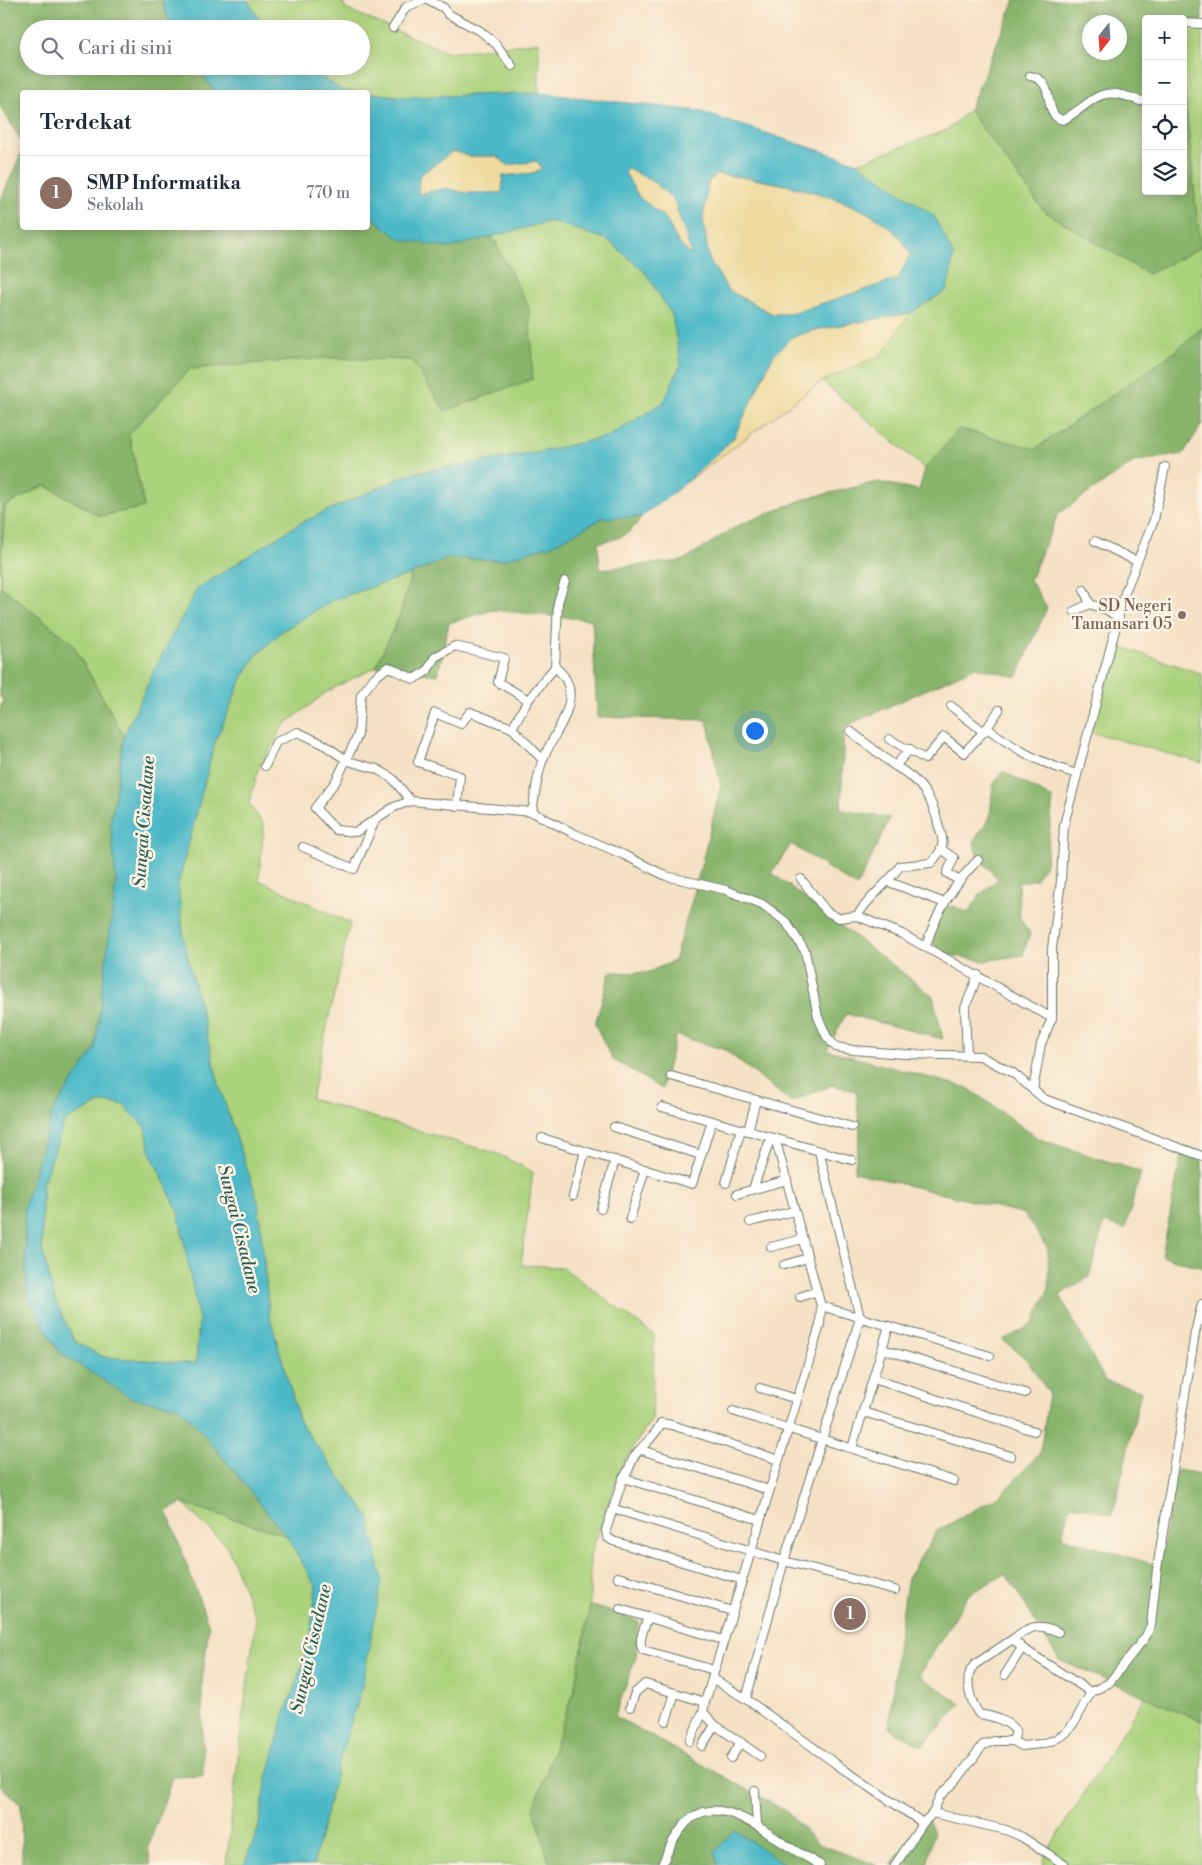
<!DOCTYPE html>
<html lang="id">
<head>
<meta charset="utf-8">
<style>
  body { margin:0; font-family:"Libre Bodoni",serif; background:#f6f6f7; color:#1f2937 }
  .controls { position:absolute; right:15px; top:15px; display:grid; overflow:hidden; border-radius:5px; box-shadow:0 2px 12px #0003 }
  .controls button { width:45px; height:45px; display:grid; place-items:center; padding:0; border:0; border-bottom:1px solid #e0e1e3; background:#fff; color:#1f2937; font:25px sans-serif }
  .compass { position:absolute; left:1082px; top:15px; width:45px; height:45px; border-radius:50%; background:#fff; box-shadow:0 2px 12px #0003; rotate:197deg }
  .you { position:absolute; left:754px; top:730px; width:18px; height:18px; margin:-12px; border:4px solid #fff; border-radius:50%; background:#1a73e8; box-shadow:0 0 0 8px #1a73e833 }
  .badge { display:grid; place-items:center; width:32px; height:32px; border-radius:50%; background:#1a73e8; color:#fff; font-size:16px; font-weight:700 }
  .pin { position:absolute; translate:-50% -50%; border:2px solid #fff; box-shadow:0 1px 5px #0006 }
  .list { margin:0; padding:0; list-style:none }
  h2 { display:flex; justify-content:space-between; align-items:center; height:65px; margin:0; padding:0 20px; font-size:21px }
  h2 small { font-size:16px; font-weight:400; color:#747a83 }
  .list li { display:grid; grid-template-columns:32px 1fr auto; gap:15px; align-items:center; box-sizing:border-box; height:75px; padding:0 20px; border-top:1px solid #e0e1e3 }
  .list b { display:block; font-size:19px; white-space:nowrap }
  .list p { margin:0; font-size:16px; white-space:nowrap; color:#747a83 }
  .list em { font-size:16px; font-style:normal; color:#747a83 }
  .icon { flex:none; width:28px; height:28px; fill:none; stroke:currentColor; stroke-width:2; stroke-linecap:round; stroke-linejoin:round }
  .map { position:relative; flex:none; width:1202px; height:1865px; overflow:hidden }
  .search { position:absolute; background:#fff; box-shadow:0 2px 12px #0003; left:20px; top:20px; width:350px; height:55px; display:flex; align-items:center; gap:12px; box-sizing:border-box; padding:0 18px; border-radius:28px; color:#747a83; font-size:19px }
  .panel { position:absolute; background:#fff; box-shadow:0 2px 12px #0003; left:20px; top:90px; width:350px; height:140px; border-radius:5px }
  .map>svg:first-child { display:block }
  .green { fill:#abd27c; stroke:#658858 }
  .forest { fill:#88b46c; stroke:#547850; fill-rule:evenodd }
  .sand { fill:#eeda9e; stroke:#868c69 }
  .water { fill:#4db9c8; stroke:#367b7e; fill-rule:evenodd }
  .lines { fill:none; stroke-linecap:round; stroke-linejoin:round }
  .minor-casing { stroke:#6a7667; stroke-width:10 }
  .minor { stroke:#fff; stroke-width:8 }
  .education-dot { fill:#8d6e63; stroke:#fcf5e5; stroke-width:2 }
  .labels { text-anchor:middle; dominant-baseline:central; stroke-width:5; stroke-linejoin:round; paint-order:stroke }
  .education-label { font-size:16px; fill:#785e54; stroke:#fcf5e5; text-anchor:end }
  .water-label { font-size:18px; font-style:italic; fill:#2a5c59; stroke:#fcf5e5 }
</style>
</head>
<body>
<div class="map">
<svg width="1202" height="1865" viewBox="0 0 1202 1865">
  <rect width="100%" height="100%" fill="#fcf5e5"/>
  <filter id="ink" filterUnits="userSpaceOnUse"><feTurbulence type="fractalNoise" baseFrequency=".02" numOctaves="2"/><feDisplacementMap in="SourceGraphic" scale="10" xChannelSelector="R" yChannelSelector="G"/><feConvolveMatrix kernelMatrix="1 2 1 2 8 2 1 2 1" color-interpolation-filters="sRGB"/></filter>
  <filter id="wash" filterUnits="userSpaceOnUse"><feTurbulence type="fractalNoise" baseFrequency=".0096" numOctaves="4" result="noise"/><feDisplacementMap in="SourceGraphic" scale="20" xChannelSelector="R" yChannelSelector="G"/><feGaussianBlur stdDeviation="1.12" result="paint"/><feColorMatrix in="noise" values="0 0 0 0 0 0 0 0 0 0 0 0 0 0 0 0 0 1.4 0 .05"/><feComposite in="paint" operator="in"/></filter>
  <g filter="url(#wash)">
    <rect width="100%" height="100%" fill="#f5e1c5"/>
    <!-- green -->
    <g class="green">
      <polygon points="247,0 341,0 346,9 449,53 539,42 539,93 406,97 341,90 305,66 361,66 361,29 266,29"/>
      <polygon points="1183,19 1202,20 1202,328 1173,353 1035,449 960,429 925,469 822,381 882,354 910,313 947,290 934,216 858,163 947,130 969,110 1044,211 1148,274 1200,248 1183,77"/>
      <polygon points="551,221 608,240 645,272 672,315 681,364 664,402 610,436 535,453 412,473 300,523 197,589 157,664 124,736 72,643 0,586 5,506 45,485 100,516 144,507 129,434 190,369 322,358 411,360 529,308 492,236"/>
      <polygon points="411,574 401,612 376,667 328,691 283,726 258,770 249,804 264,825 259,880 350,923 311,1099 498,1154 533,1172 521,1265 562,1267 654,1335 652,1419 623,1463 590,1556 590,1605 575,1686 534,1809 550,1865 313,1865 339,1761 362,1687 369,1517 300,1423 269,1314 258,1201 220,1089 184,941 178,885 215,742 243,676 256,656 282,631 333,600"/>
      <polygon points="1116,645 1202,674 1202,763 1087,731"/>
      <polygon points="102,1102 122,1104 146,1128 150,1152 178,1211 199,1320 196,1364 104,1357 75,1342 55,1300 42,1249 42,1185 65,1121"/>
      <polygon points="182,1503 286,1535 316,1587 309,1647 283,1719 267,1779 258,1830 244,1865 226,1865 241,1731 256,1619 227,1546"/>
      <polygon points="1145,1697 1202,1721 1202,1865 1043,1865 1045,1855"/>
    </g>
    <!-- forest -->
    <g class="forest">
      <polygon points="0,0 162,0 171,29 29,29 29,66 196,66 215,92 22,92 22,142 0,106"/>
      <path d="M 1015,0 L 1202,0 L 1202,20 L 1146,19 L 1146,191 L 1183,191 L 1183,77 L 1200,248 L 1148,274 L 1044,211 L 969,110 ZM 1090,22 L 1120,22 L 1120,52 L 1090,52 Z"/>
      <polygon points="22,151 22,228 368,228 368,214 400,238 449,248 492,236 529,308 533,379 445,411 411,360 322,358 190,369 129,434 144,507 100,516 45,485 5,506 0,574 0,202"/>
      <path d="M 1202,328 L 1202,424 L 1183,454 L 1134,462 L 1058,514 L 1030,580 L 1047,608 L 1017,677 L 976,667 L 844,727 L 841,810 L 890,818 L 857,887 L 791,844 L 772,873 L 933,996 L 943,1039 L 846,1014 L 827,1050 L 968,1088 L 1039,1139 L 1141,1172 L 1125,1229 L 1104,1223 L 1089,1277 L 1060,1295 L 1105,1381 L 1141,1391 L 1113,1515 L 1070,1504 L 1062,1537 L 1159,1566 L 1177,1470 L 1202,1474 L 1202,1721 L 1059,1660 L 1006,1574 L 969,1594 L 919,1675 L 961,1704 L 922,1746 L 889,1728 L 898,1640 L 908,1577 L 937,1531 L 1001,1495 L 1040,1453 L 1049,1393 L 1026,1359 L 1003,1340 L 1033,1324 L 1049,1288 L 1048,1249 L 1024,1214 L 854,1172 L 860,1133 L 856,1091 L 832,1085 L 791,1102 L 725,1050 L 676,1035 L 662,1089 L 612,1059 L 595,1024 L 610,972 L 646,973 L 674,961 L 695,890 L 721,786 L 707,720 L 597,717 L 592,620 L 493,610 L 449,623 L 438,675 L 376,667 L 401,612 L 411,574 L 448,558 L 501,560 L 552,545 L 603,518 L 641,517 C 629,537 620,538 598,543 L 600,569 L 682,561 L 739,525 L 807,498 L 878,482 L 919,490 L 925,469 L 959,429 L 1035,449 L 1173,353 Z"/>
      <polygon points="0,586 72,643 124,736 111,823 116,883 95,1049 53,1111 24,1207 27,1296 131,1398 177,1406 194,1422 286,1535 182,1503 167,1511 209,1626 202,1682 203,1776 173,1777 148,1847 151,1865 22,1865 21,1805 0,1786 0,710 3,699 0,697"/>
      <polygon points="1003,771 1053,799 1046,863 1036,879 1018,883 1020,919 1030,933 1023,955 985,961 939,953 929,935 940,909 954,906 968,913 980,895 998,879 977,856 974,841 990,817 993,785"/>
      <polygon points="1183,1146 1202,1153 1202,1268 1162,1256"/>
      <polygon points="590,1605 638,1621 636,1657 615,1716 786,1811 818,1844 877,1865 786,1865 734,1831 715,1852 718,1865 550,1865 534,1809 575,1686"/>
      <polygon points="926,1815 934,1832 927,1865 891,1865"/>
    </g>
    <!-- sand -->
    <g class="sand">
      <polygon points="453,151 470,156 496,156 508,164 537,161 542,168 534,173 503,176 503,193 465,193 447,188 418,194 419,176"/>
      <polygon points="628,168 655,183 674,200 693,257 679,244 666,219 639,197 625,173"/>
      <path d="M 717,174 C 772,181 886,198 910,254 L 898,279 L 789,314 L 773,314 L 728,290 L 709,259 L 703,219 L 708,183 Z"/>
      <polygon points="910,313 882,354 822,381 683,485 733,439 773,356 792,337 819,329"/>
    </g>
    <!-- water -->
    <g class="water">
      <polygon points="162,0 247,0 266,29 171,29"/>
      <polygon points="196,66 305,66 341,90 362,92 215,92"/>
      <path d="M 368,93 L 406,97 L 539,93 L 698,111 L 858,163 L 934,216 L 954,256 L 947,290 L 910,313 L 819,329 L 792,337 L 773,356 L 733,439 L 683,485 L 641,517 L 603,518 L 552,545 L 501,560 L 448,558 L 411,574 L 333,600 L 282,631 L 256,656 L 243,676 L 215,742 L 178,885 L 184,941 L 220,1089 L 258,1201 L 269,1314 L 300,1423 L 369,1517 L 382,1580 L 362,1687 L 339,1761 L 313,1865 L 244,1865 L 258,1830 L 267,1779 L 283,1719 L 309,1647 L 316,1587 L 286,1535 L 194,1422 L 177,1406 L 131,1398 L 59,1352 L 27,1296 L 24,1207 L 53,1111 L 95,1049 L 116,883 L 111,823 L 124,736 L 157,664 L 197,589 L 300,523 L 412,473 L 535,453 L 610,436 L 664,402 L 681,364 L 672,315 L 645,272 L 608,240 L 551,221 L 449,248 L 400,239 L 368,214 ZM 453,151 L 470,156 L 496,156 L 508,165 L 537,161 L 542,168 L 534,173 L 503,176 L 502,193 L 465,193 L 447,188 L 418,194 L 419,176 ZM 628,168 L 655,183 L 674,200 L 692,256 L 679,244 L 666,219 L 639,197 L 625,173 ZM 717,174 C 770,179 888,199 910,254 L 898,279 L 789,314 L 772,314 L 728,290 L 709,259 L 703,219 L 708,183 ZM 102,1102 L 122,1104 L 146,1128 L 150,1152 L 178,1211 L 199,1320 L 196,1364 L 104,1357 L 75,1342 L 55,1300 L 42,1249 L 42,1185 L 65,1121 Z"/>
      <polygon points="734,1830 786,1865 718,1865 715,1852"/>
    </g>
  </g>
  <g filter="url(#ink)">
    <g class="lines">
      <defs>
        <g id="minor">
          <polyline points="429,0 444,8 448,14 479,30 496,44 512,66"/>
          <polyline points="1183,23 1202,24"/>
          <polyline points="393,28 406,7 423,0"/>
          <path d="M 1030,76 C 1058,80 1041,116 1063,120 C 1097,101 1096,83 1140,101 L 1146,100"/>
          <polyline points="1095,541 1136,561"/>
          <polyline points="1084,590 1090,604 1107,610 1119,618"/>
          <polyline points="1074,611 1090,604"/>
          <polyline points="528,700 498,682 504,658 455,646 435,657 427,671 414,679 388,667 374,678 361,695 358,735 336,781 315,808 336,830 356,832 394,807 411,801 532,812 573,833 624,855 666,876 726,890 762,904 786,922 805,951 818,1017 827,1037 836,1047 853,1050 904,1054 980,1056 1013,1073 1044,1099 1202,1156"/>
          <polyline points="951,706 984,732"/>
          <polyline points="512,728 528,700 555,667"/>
          <path d="M 987,728 C 1018,751 1040,763 1077,774"/>
          <polyline points="850,731 895,766 910,749"/>
          <polyline points="889,739 925,759 944,737 964,753 987,728 999,710"/>
          <polyline points="265,766 276,742 298,732 323,744 348,761 377,769 393,779 411,801"/>
          <polyline points="457,806 460,776 418,762 435,713 461,724 470,712 512,728 543,760"/>
          <path d="M 532,812 C 535,795 537,775 543,759 C 555,730 589,694 555,667 L 558,602 L 565,581"/>
          <polyline points="303,847 354,869 374,823"/>
          <polyline points="941,849 954,858 947,873 958,880"/>
          <polyline points="801,879 827,912 839,918 857,916 902,934 1052,1018"/>
          <polyline points="889,882 945,903"/>
          <path d="M 857,916 C 869,896 887,885 900,866 L 931,863 C 935,858 940,853 942,847 C 944,840 941,834 939,827 C 933,799 921,780 895,766"/>
          <path d="M 926,946 C 936,913 954,884 978,860"/>
          <polyline points="967,1055 965,1008 978,975"/>
          <polyline points="671,1076 852,1127"/>
          <polyline points="1033,1090 1041,1044 1052,1018 1052,948 1061,881 1064,825 1125,592 1154,520 1165,467"/>
          <polyline points="662,1107 852,1160"/>
          <polyline points="614,1127 701,1155"/>
          <polyline points="748,1131 756,1100"/>
          <polyline points="542,1138 692,1184 712,1121"/>
          <polyline points="819,1151 860,1318 784,1561 746,1699 846,1771 923,1823"/>
          <polyline points="726,1183 741,1129"/>
          <polyline points="753,1189 771,1137"/>
          <polyline points="737,1194 787,1180"/>
          <polyline points="573,1196 585,1151"/>
          <polyline points="601,1209 615,1160"/>
          <polyline points="630,1219 645,1169"/>
          <polyline points="750,1222 794,1211"/>
          <polyline points="771,1247 803,1239"/>
          <polyline points="784,1265 808,1258"/>
          <polyline points="800,1297 817,1291"/>
          <polyline points="821,1306 990,1356"/>
          <polyline points="883,1349 1025,1393"/>
          <polyline points="874,1379 1034,1431"/>
          <polyline points="760,1388 797,1399"/>
          <polyline points="733,1411 954,1481"/>
          <polyline points="863,1412 1011,1456"/>
          <polyline points="852,1448 889,1326"/>
          <polyline points="641,1450 769,1490"/>
          <polyline points="623,1478 760,1520"/>
          <polyline points="614,1509 784,1561 895,1590"/>
          <polyline points="618,1577 732,1611"/>
          <path d="M 742,1580 L 613,1541 L 607,1537 L 606,1530 L 623,1478 C 631,1470 630,1461 636,1454 C 645,1443 655,1437 661,1423 L 672,1425 L 779,1460"/>
          <polyline points="620,1609 723,1640"/>
          <path d="M 648,1617 C 645,1627 637,1641 643,1650 L 714,1670"/>
          <path d="M 1058,1632 C 1039,1623 1029,1626 1013,1639 L 1022,1648 L 1091,1692"/>
          <path d="M 1013,1639 L 974,1665 C 963,1678 970,1701 979,1714 C 993,1716 1007,1720 1016,1731 L 1013,1741"/>
          <polyline points="1005,1675 1022,1648"/>
          <polyline points="712,1678 746,1699"/>
          <polyline points="630,1707 635,1693 645,1684 705,1702"/>
          <polyline points="666,1721 675,1693"/>
          <polyline points="690,1741 703,1712"/>
          <polyline points="702,1746 715,1725"/>
          <polyline points="760,1756 715,1725 703,1712 705,1702 820,1325 821,1306 775,1138"/>
          <polyline points="731,1758 741,1742"/>
          <polyline points="755,1791 757,1824"/>
          <polyline points="933,1813 1006,1830 1022,1837 1065,1865"/>
          <path d="M 662,1865 C 691,1790 725,1803 780,1841 C 793,1850 807,1857 820,1865"/>
          <polyline points="895,1865 923,1823 933,1813 940,1796 956,1781 983,1745 994,1741 1013,1741 1022,1746 1041,1744 1054,1740 1066,1733 1076,1720 1091,1692 1109,1683 1146,1636 1151,1625 1157,1569 1195,1333 1202,1304"/>
        </g>
      </defs>
      <!-- minor casing -->
      <use href="#minor" class="minor-casing"/>
      <!-- minor -->
      <use href="#minor" class="minor"/>
    </g>
  </g>
  <!-- markers -->
  <circle class="education-dot" cx="1182" cy="615" r="5"/>
  <g class="labels">
    <!-- education labels -->
    <g class="education-label">
      <text x="1172" y="606">SD Negeri<tspan x="1172" dy="18">Tamansari 05</tspan></text>
    </g>
    <!-- water labels -->
    <g class="water-label">
      <text transform="translate(144 822) rotate(-86)">Sungai Cisadane</text>
      <text transform="translate(239 1229) rotate(76)">Sungai Cisadane</text>
      <text transform="translate(311 1649) rotate(-77)">Sungai Cisadane</text>
    </g>
  </g>
</svg>
<div class="controls">
<button>+</button>
<button>−</button>
<button><svg class="icon" aria-label="locate" viewBox="0 0 24 24"><circle cx="12" cy="12" r="6"/><path d="M12 2v4M12 18v4M2 12h4M18 12h4"/></svg></button>
<button><svg class="icon" aria-label="layers" viewBox="0 0 24 24"><path d="M12 4l9 5-9 5-9-5zM3 14l9 5 9-5"/></svg></button>
</div>
<svg class="compass" viewBox="-18 -18 36 36"><path d="M0-13l5 13h-10z" fill="#e53935"/><path d="M0 13l5-13h-10z" fill="#747a83"/></svg>
<div class="you"></div>
<div class="pin badge" style="left:850px;top:1614px;background:#8d6e63">1</div>
<div class="search"><svg class="icon" aria-label="search" viewBox="0 0 24 24"><circle cx="10" cy="10" r="6"/><path d="M15 15l6 6"/></svg>Cari di sini</div>
<section class="panel">
<h2>Terdekat<small></small></h2>
<ul class="list">
<li><span class="badge" style="background:#8d6e63">1</span><div><b>SMP Informatika</b><p>Sekolah</p></div><em>770 m</em></li>
</ul>
</section>
</div>
</body>
</html>
